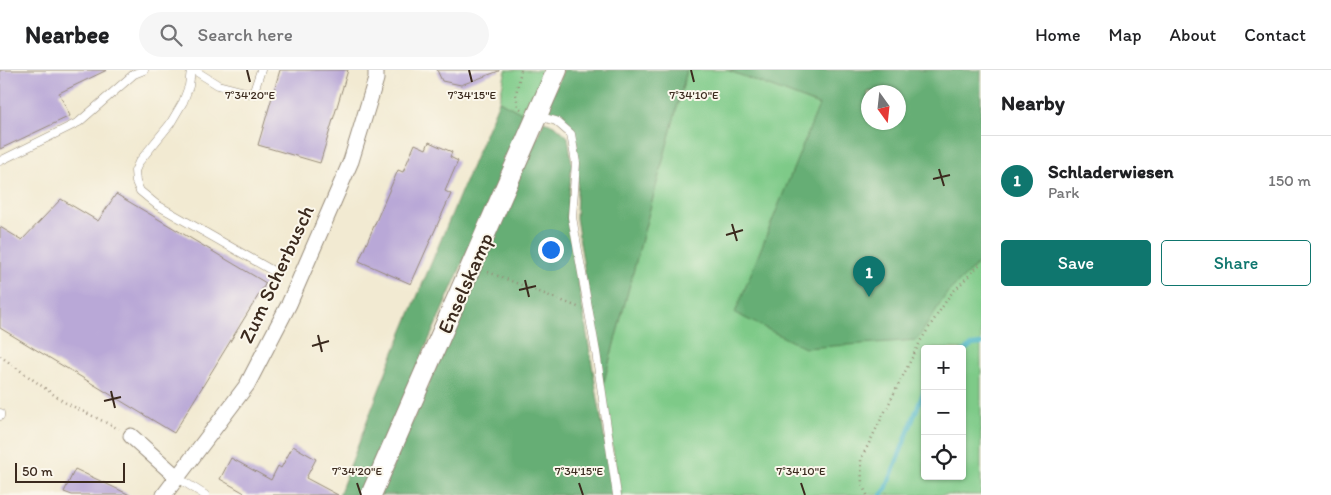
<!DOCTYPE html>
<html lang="en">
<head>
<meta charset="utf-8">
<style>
  body { margin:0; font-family:Itim,sans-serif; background:#f6f6f6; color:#202124 }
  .controls { position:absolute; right:15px; bottom:15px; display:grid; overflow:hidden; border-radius:5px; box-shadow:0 1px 4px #0004 }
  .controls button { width:45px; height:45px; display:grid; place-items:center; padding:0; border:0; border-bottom:1px solid #e0e0e0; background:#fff; color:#202124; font:25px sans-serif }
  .compass { position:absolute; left:861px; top:15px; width:45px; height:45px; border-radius:50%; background:#fff; box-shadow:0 1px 4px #0004; rotate:165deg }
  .scale { position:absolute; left:15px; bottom:12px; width:110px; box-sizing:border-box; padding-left:5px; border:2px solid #3b2a1e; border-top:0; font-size:14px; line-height:18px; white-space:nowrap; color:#3b2a1e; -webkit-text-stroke:4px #fbf7ec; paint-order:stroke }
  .you { position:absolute; left:550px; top:179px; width:18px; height:18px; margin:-12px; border:4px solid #fff; border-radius:50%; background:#1a73e8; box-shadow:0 0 0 8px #1a73e833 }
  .badge { display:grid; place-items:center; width:32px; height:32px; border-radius:50%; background:#0f766e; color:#fff; font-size:16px; font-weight:700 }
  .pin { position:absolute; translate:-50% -41px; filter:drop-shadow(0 1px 2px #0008) }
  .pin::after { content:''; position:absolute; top:26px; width:18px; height:15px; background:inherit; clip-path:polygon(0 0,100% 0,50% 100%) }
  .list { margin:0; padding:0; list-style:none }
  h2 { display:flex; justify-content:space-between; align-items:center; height:65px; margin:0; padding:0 20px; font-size:21px }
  h2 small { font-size:16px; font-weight:400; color:#757577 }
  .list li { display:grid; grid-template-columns:32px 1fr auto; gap:15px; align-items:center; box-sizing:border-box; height:90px; padding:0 20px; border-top:1px solid #e0e0e0 }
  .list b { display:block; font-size:19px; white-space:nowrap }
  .list p { margin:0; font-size:16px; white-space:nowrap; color:#757577 }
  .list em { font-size:16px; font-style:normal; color:#757577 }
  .actions { display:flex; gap:10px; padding:15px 20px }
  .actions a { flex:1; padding:11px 0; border:1px solid #0f766e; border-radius:5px; text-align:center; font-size:18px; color:#0f766e }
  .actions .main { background:#0f766e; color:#fff }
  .icon { flex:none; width:28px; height:28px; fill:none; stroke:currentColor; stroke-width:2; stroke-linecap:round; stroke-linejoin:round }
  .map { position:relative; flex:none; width:981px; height:425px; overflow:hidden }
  header { display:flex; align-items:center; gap:30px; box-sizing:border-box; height:70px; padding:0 25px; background:#fff; border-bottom:1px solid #e0e0e0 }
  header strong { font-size:24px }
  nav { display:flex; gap:28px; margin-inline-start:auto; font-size:18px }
  .search { width:350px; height:45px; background:#f6f6f6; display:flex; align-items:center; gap:12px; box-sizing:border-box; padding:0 18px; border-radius:28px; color:#757577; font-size:19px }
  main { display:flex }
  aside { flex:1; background:#fff }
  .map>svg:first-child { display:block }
  .green { fill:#7eca88; stroke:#5c7a53; fill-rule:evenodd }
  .forest { fill:#66ae74; stroke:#506c49; fill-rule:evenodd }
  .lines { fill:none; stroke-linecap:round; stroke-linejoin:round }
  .stream { stroke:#45b2c3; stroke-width:4.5 }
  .building { fill:#b9a8d7 }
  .lane-casing { stroke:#968a78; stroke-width:9 }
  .street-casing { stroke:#968a78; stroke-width:17 }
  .secondary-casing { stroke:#968a78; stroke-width:22 }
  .path { stroke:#968a78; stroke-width:2.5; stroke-dasharray:1 4; stroke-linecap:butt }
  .lane { stroke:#fff; stroke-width:8 }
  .street { stroke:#fff; stroke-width:15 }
  .secondary { stroke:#fff; stroke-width:20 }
  .ticks { fill:none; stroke:#3b2a1e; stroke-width:2 }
  .labels { text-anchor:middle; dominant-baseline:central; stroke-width:4; stroke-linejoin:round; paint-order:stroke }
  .street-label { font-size:21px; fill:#3b2a1e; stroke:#fbf7ec }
  .ticks-label { font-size:12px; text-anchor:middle; fill:#3b2a1e; stroke:#fbf7ec; stroke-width:4; stroke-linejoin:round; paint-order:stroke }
</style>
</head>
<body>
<header>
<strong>Nearbee</strong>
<div class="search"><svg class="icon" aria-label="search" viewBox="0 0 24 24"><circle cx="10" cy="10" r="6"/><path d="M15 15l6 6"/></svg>Search here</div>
<nav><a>Home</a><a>Map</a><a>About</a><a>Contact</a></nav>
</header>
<main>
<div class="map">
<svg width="981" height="425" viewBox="0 0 981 425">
  <rect width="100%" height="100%" fill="#fbf7ec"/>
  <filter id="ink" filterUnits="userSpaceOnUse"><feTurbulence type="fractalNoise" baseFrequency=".02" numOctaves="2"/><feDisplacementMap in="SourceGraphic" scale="10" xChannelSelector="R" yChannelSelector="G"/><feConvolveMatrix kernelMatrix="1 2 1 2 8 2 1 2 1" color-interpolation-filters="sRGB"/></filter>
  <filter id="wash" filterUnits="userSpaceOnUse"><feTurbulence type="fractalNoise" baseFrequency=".0096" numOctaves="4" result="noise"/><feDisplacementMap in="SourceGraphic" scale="20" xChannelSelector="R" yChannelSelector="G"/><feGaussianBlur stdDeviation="1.12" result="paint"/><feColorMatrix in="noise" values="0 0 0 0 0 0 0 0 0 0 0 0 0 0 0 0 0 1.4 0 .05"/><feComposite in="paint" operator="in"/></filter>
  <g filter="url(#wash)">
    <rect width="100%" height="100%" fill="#f2ead2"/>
    <!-- green -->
    <g class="green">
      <polygon points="506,0 547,0 527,46 499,31"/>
      <path d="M 687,0 L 727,0 L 820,35 L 814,50 L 981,178 L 981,425 L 620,425 L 603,315 ZM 925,279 L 962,279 L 962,406 L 925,406 Z"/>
    </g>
    <!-- forest -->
    <g class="forest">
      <polygon points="563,0 687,0 603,315 576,148 578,94 575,63 559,48 545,43"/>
      <path d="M 727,0 L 981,0 L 981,191 L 947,223 L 917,270 L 805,278 L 735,243 L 819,35 ZM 898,22 L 898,52 L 868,52 L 868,22 Z"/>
      <polygon points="499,31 527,46 361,425 339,425 389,294"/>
      <polygon points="544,51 556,56 568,67 572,94 567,145 614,425 380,425"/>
    </g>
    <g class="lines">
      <!-- stream -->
      <g class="stream">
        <polyline points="962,282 972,275 981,274"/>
        <polyline points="881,425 886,419 925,318"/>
      </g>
    </g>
    <g id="blocks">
      <!-- building -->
      <g class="building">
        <polygon points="0,0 107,0 59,23 70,46 0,79"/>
        <polygon points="280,0 348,0 320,93 258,75"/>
        <polygon points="437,0 499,0 499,1 461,15 442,11"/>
        <polygon points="429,72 452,82 450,87 458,91 445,121 451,124 411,214 359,191 398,100 403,102 415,74 426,79"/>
        <polygon points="116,124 266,213 174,363 0,258 0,157 22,170 61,129 98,151"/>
        <polygon points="293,376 316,389 306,408 338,425 248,425 220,409 231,388 271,410 278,396 281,398"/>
        <polygon points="75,399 130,425 72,425 64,422"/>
      </g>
    </g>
  </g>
  <g filter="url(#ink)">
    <use href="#blocks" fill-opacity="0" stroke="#968a78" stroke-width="1"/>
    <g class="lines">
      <defs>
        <g id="lane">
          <polyline points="191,0 189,16 183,32 170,54 139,92 135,101 136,112 140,121 157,135 273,201"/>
          <polyline points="194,0 218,15 253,24 261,0"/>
          <polyline points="538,46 556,51 571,64 576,93 572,147 596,282 617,425"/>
          <polyline points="0,91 79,52 134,4 144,0"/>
          <polyline points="0,343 0,346"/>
          <polyline points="178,408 205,425"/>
        </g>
        <g id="street">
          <polyline points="131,366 178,408"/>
          <polyline points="164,425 247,315 289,234 351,91 376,9 376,0"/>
        </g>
        <polyline id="secondary" points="371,425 557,0"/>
      </defs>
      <!-- lane casing -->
      <use href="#lane" class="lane-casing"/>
      <!-- street casing -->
      <use href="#street" class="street-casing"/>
      <!-- secondary casing -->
      <use href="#secondary" class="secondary-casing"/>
      <!-- path -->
      <g class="path">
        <polyline points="521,39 518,37 516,24 521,0"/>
        <polyline points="488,202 578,237"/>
        <polyline points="0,286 64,332 119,359"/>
        <polyline points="867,425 862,415 861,389 921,270 950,225 981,193"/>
      </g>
      <!-- lane -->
      <use href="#lane" class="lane"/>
      <!-- street -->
      <use href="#street" class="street"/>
      <!-- secondary -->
      <use href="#secondary" class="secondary"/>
    </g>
  </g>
  <!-- ticks -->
  <path class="ticks" d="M 247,0 L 250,12M 469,0 L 472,12M 691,0 L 694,12M 939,99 L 944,116M 933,109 L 950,105M 732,154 L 737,171M 726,165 L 743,160M 525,210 L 529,227M 519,220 L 536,216M 318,265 L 322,282M 312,276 L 329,271M 111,321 L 115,338M 104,331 L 121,327M 357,413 L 361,425M 579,413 L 583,425M 801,413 L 805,425"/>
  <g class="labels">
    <!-- street labels -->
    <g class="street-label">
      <text transform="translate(276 204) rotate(-65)">Zum Scherbusch</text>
      <text transform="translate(465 213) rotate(-66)">Enselskamp</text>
    </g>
  </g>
  <g class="ticks-label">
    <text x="250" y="29">7°34'20"E</text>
    <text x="472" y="29">7°34'15"E</text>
    <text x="694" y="29">7°34'10"E</text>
    <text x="357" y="405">7°34'20"E</text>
    <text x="579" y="405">7°34'15"E</text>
    <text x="801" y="405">7°34'10"E</text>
  </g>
</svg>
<div class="controls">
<button>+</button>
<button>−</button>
<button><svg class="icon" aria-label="locate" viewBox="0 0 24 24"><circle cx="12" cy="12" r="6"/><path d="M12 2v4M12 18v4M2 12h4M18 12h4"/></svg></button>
</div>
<svg class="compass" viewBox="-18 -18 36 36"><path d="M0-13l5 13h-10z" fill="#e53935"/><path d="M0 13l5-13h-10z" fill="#757577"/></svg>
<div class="scale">50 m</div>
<div class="you"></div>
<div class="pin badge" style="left:869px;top:227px">1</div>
</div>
<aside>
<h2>Nearby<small></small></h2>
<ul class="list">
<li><span class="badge">1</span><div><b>Schladerwiesen</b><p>Park</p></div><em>150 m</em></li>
</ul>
<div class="actions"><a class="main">Save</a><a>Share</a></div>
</aside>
</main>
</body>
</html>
